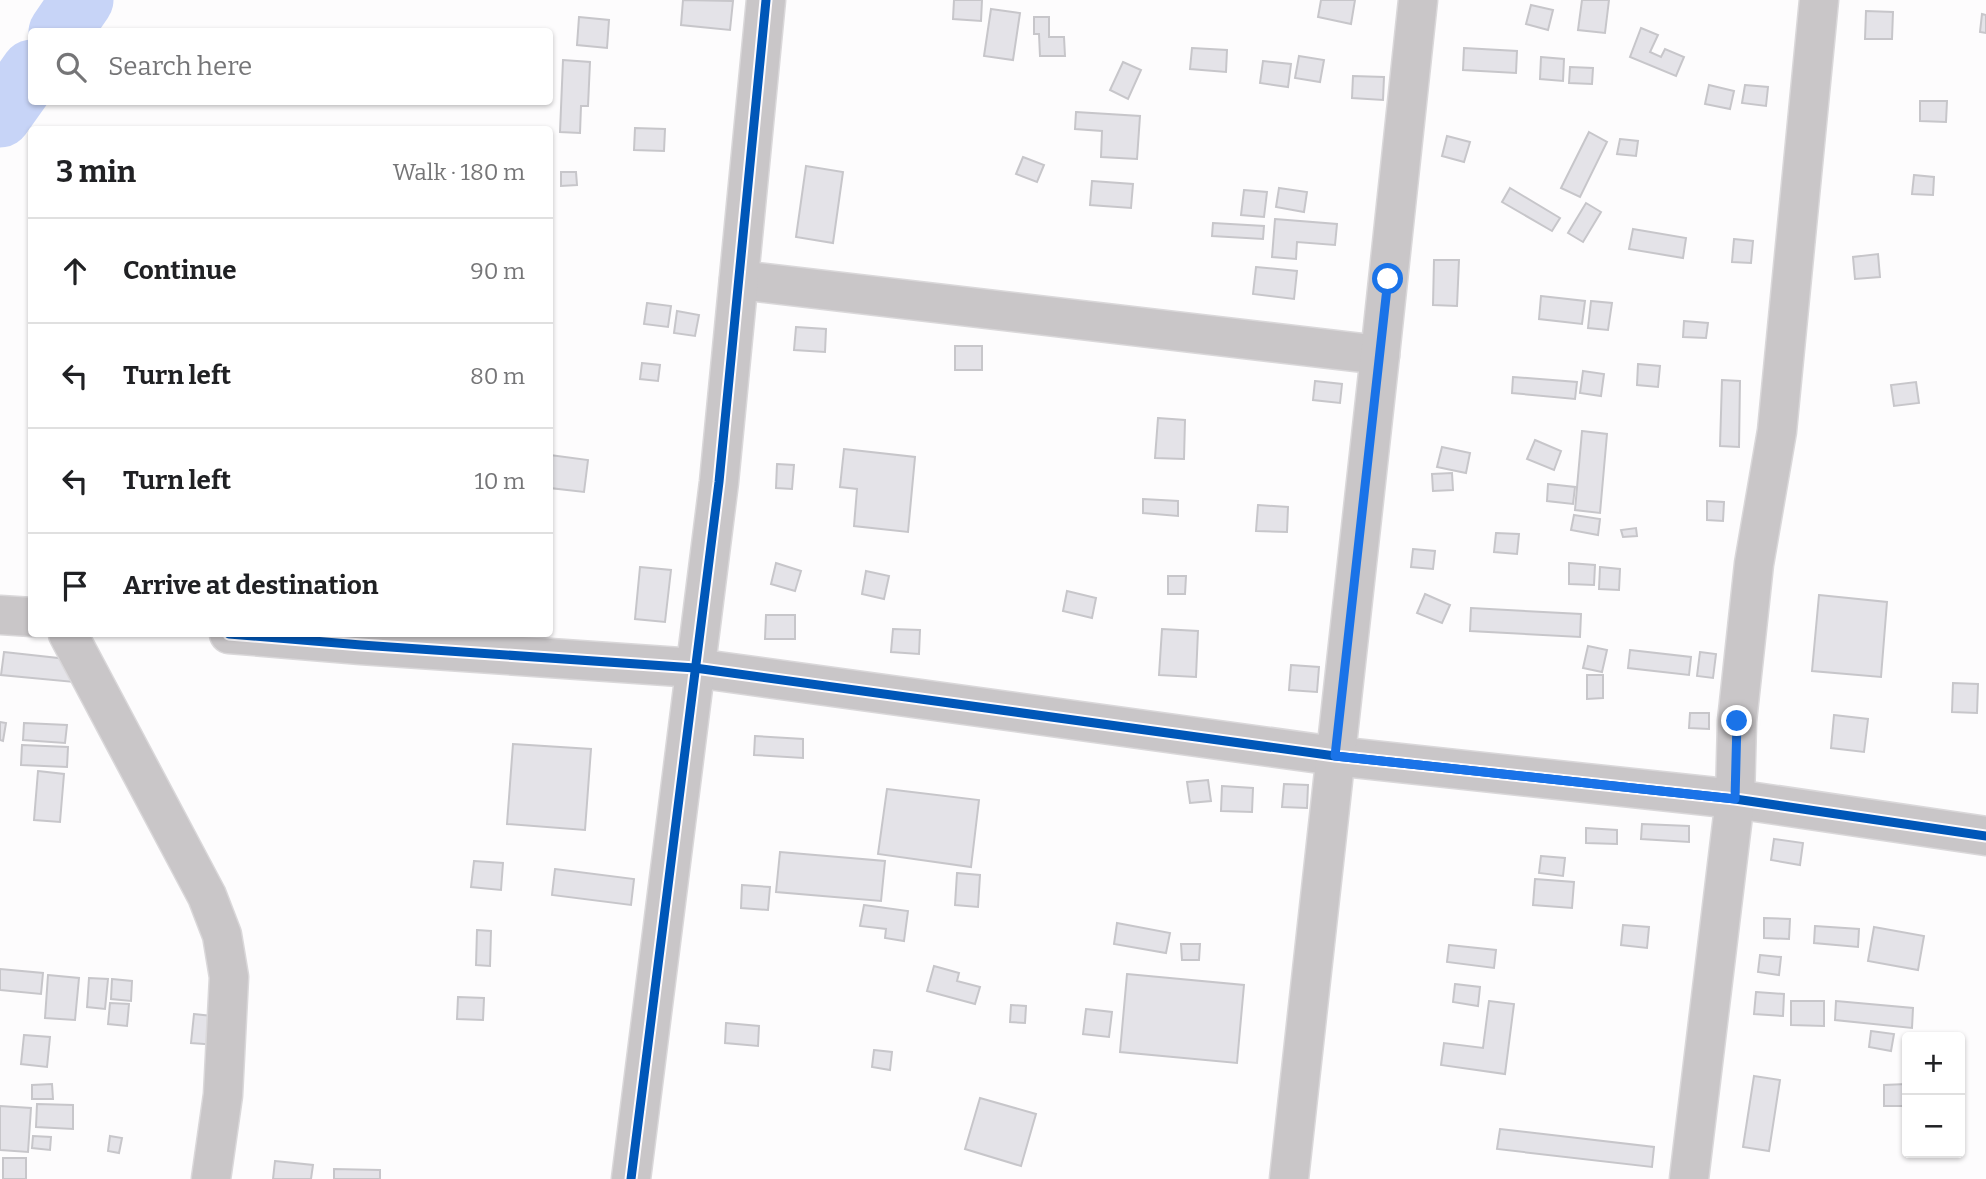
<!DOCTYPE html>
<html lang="en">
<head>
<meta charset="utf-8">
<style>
  body { margin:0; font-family:Bitter,serif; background:#f2f2f2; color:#202124 }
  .controls { position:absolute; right:21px; bottom:21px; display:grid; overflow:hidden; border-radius:7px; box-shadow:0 2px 5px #0004 }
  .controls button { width:63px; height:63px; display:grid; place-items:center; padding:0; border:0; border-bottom:2px solid #e0e0e0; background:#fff; color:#202124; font:35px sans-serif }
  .stop { position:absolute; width:21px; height:21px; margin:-16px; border:5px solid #1a73e8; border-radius:50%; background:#fff }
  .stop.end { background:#1a73e8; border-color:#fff; box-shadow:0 2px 7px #0008 }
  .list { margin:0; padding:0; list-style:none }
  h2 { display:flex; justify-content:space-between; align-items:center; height:91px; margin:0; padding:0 28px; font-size:30px }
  h2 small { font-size:23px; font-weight:400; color:#757577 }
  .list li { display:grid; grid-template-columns:46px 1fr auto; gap:21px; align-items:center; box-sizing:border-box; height:105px; padding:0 28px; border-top:2px solid #e0e0e0 }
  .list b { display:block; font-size:26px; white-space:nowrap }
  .list em { font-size:23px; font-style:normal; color:#757577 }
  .icon { flex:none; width:38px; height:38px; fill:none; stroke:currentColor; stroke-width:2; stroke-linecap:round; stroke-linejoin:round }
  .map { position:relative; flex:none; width:1986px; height:1179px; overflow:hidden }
  .search { position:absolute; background:#fff; box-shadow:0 2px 5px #0004; left:28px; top:28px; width:525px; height:77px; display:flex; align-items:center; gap:18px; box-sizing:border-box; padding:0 24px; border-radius:7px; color:#757577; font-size:26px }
  .panel { position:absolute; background:#fff; box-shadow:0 2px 5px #0004; left:28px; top:126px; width:525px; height:511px; border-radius:7px }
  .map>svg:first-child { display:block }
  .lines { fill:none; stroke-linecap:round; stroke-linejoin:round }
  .river { stroke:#c7d4f7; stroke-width:63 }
  .building { fill:#e4e3e8; stroke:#c7c6ca; stroke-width:2 }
  .minor-casing { stroke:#dad8da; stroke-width:41 }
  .minor { stroke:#c9c6c8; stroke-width:38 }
  .cycleway-casing { stroke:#fdfbfe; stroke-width:13 }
  .cycleway { stroke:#0057b8; stroke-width:9 }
  .route { stroke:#1a73e8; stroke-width:9 }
</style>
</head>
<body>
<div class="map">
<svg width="1986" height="1179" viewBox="0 0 1986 1179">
  <rect width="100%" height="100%" fill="#fdfcfd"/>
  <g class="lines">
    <!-- river -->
    <g class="river">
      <polyline points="60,32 82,0"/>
      <polyline points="0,116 32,71"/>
    </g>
  </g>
  <!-- building -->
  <g class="building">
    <polygon points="683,0 733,1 730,30 681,25"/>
    <polygon points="954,0 982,0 981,21 953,19"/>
    <polygon points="1321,0 1355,0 1351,24 1318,17"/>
    <polygon points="1582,0 1609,0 1605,33 1578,30"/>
    <polygon points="1531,5 1553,10 1548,30 1526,24"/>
    <polygon points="991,9 1020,13 1013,60 984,56"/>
    <polygon points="1866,11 1893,12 1892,39 1865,39"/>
    <polygon points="1982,14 1986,15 1986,33 1980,32"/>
    <polygon points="579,17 609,20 607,48 577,45"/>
    <polygon points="1034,17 1049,17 1049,37 1064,37 1065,56 1040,56 1039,34 1034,34"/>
    <polygon points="1641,28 1658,35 1650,52 1661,57 1665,49 1684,57 1676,76 1630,57"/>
    <polygon points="1192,48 1227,50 1226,72 1190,69"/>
    <polygon points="1464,48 1517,51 1516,73 1463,70"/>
    <polygon points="1299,56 1324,60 1320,82 1295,78"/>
    <polygon points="1541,57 1564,59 1563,81 1540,79"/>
    <polygon points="563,60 590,62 588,106 581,106 580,133 560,132"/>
    <polygon points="1263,61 1291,64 1288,87 1260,83"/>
    <polygon points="1123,62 1141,70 1128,99 1110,90"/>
    <polygon points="1570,67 1593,68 1592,84 1569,83"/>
    <polygon points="1353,76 1384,77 1383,100 1352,98"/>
    <polygon points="1709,85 1734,91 1730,109 1705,104"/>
    <polygon points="1745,85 1768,87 1766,106 1742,103"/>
    <polygon points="1920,101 1947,101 1946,122 1920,121"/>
    <polygon points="1076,112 1140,116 1137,159 1101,157 1102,131 1075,129"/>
    <polygon points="635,128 665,129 664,151 634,150"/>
    <polygon points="1589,132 1607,142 1580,197 1561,188"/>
    <polygon points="1447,136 1470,142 1464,162 1442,156"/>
    <polygon points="1620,139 1638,141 1636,156 1617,154"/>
    <polygon points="1023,157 1044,165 1037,182 1016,174"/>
    <polygon points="806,166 843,172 833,243 796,237"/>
    <polygon points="561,172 576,172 577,185 561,186"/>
    <polygon points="1914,175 1934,177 1933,195 1912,194"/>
    <polygon points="1092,181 1133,184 1131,208 1090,205"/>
    <polygon points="1279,188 1307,192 1304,212 1276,207"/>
    <polygon points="1510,188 1560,218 1552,231 1502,202"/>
    <polygon points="1244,190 1267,192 1264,217 1241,215"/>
    <polygon points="1586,203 1601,212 1583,242 1568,233"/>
    <polygon points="1275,219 1337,224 1335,245 1297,242 1296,259 1272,257"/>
    <polygon points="1213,223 1264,226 1263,239 1212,236"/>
    <polygon points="1633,229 1686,238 1683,258 1629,249"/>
    <polygon points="1734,239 1753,241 1751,263 1732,262"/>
    <polygon points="1878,254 1880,277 1855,279 1853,257"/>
    <polygon points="1434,260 1459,260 1457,306 1433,305"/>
    <polygon points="1256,267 1297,271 1294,299 1253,294"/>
    <polygon points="1541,296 1585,301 1582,324 1539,319"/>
    <polygon points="1591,301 1612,303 1608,330 1588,328"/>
    <polygon points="647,303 671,306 668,327 644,324"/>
    <polygon points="677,311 699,315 695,336 674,333"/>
    <polygon points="1684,321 1708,323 1706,338 1683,337"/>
    <polygon points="796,327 826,329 825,352 794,350"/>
    <rect x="955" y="346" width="27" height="24"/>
    <polygon points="642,363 660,365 658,381 640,379"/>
    <polygon points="1638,364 1660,366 1658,387 1637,385"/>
    <polygon points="1583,371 1604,374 1601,396 1580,393"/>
    <polygon points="1513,377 1577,382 1575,399 1512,393"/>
    <polygon points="1722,380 1740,381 1739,447 1720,446"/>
    <polygon points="1315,381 1342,384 1340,403 1313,400"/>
    <polygon points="1916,382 1919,403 1894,406 1891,385"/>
    <polygon points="1158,418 1185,420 1184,459 1155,458"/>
    <polygon points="1582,431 1607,434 1600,513 1575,510"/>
    <polygon points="1535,440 1561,451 1554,470 1527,459"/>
    <polygon points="1442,447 1470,453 1466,473 1437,467"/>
    <polygon points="844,449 915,457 908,532 854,526 857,489 840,487"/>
    <polygon points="550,455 588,460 584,492 550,488"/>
    <polygon points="777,464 794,465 792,489 776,488"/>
    <polygon points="1452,473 1453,490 1433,491 1432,474"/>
    <polygon points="1548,484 1575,487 1573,504 1547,501"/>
    <polygon points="1143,499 1178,501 1178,516 1143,513"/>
    <polygon points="1707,501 1724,502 1723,521 1707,520"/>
    <polygon points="1258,505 1288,507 1287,532 1256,531"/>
    <polygon points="1574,515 1600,519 1598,535 1571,530"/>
    <polygon points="1636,528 1637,536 1623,537 1621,530"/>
    <polygon points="1496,533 1519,534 1517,554 1494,552"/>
    <polygon points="1413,549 1435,551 1433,569 1411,567"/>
    <polygon points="776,563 801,571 795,591 771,584"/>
    <polygon points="1569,563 1595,565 1594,585 1569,584"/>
    <polygon points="640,567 671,570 665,622 635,619"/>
    <polygon points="1600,567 1620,569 1619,590 1599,589"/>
    <polygon points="866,571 889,576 884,599 862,594"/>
    <polygon points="1168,576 1186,576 1185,594 1168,594"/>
    <polygon points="1067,591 1096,598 1092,618 1063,611"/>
    <polygon points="1425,594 1450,605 1442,623 1417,613"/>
    <polygon points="1819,595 1887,602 1881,677 1812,671"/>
    <polygon points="1471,608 1581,614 1580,637 1470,631"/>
    <polygon points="766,615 795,615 795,639 765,639"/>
    <polygon points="893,629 920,630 919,654 891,652"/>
    <polygon points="1162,629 1198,631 1196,677 1159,675"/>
    <polygon points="1588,646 1607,650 1602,672 1583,668"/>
    <polygon points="1630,650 1691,657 1689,675 1628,668"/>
    <polygon points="4,652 76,660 74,682 1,675"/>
    <polygon points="1700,652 1716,654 1713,678 1697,676"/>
    <polygon points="1291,665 1319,667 1317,692 1289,690"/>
    <polygon points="1587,675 1603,675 1603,698 1587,699"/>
    <polygon points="1953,683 1978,684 1977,713 1952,712"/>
    <polygon points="1690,713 1709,713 1709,729 1689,728"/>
    <polygon points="1834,715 1868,719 1864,752 1831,748"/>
    <polygon points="0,722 6,723 3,741 0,740"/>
    <polygon points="24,723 67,725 65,743 23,740"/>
    <polygon points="755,736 803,739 803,758 754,755"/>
    <polygon points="513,744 591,749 585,830 507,824"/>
    <polygon points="22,745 68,747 67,767 21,765"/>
    <polygon points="38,771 64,774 60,822 34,820"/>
    <polygon points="1208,780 1211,801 1190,803 1187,782"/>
    <polygon points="1284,784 1308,785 1307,808 1282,807"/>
    <polygon points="1222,786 1253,788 1252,812 1221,811"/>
    <polygon points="887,789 979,800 971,867 878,854"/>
    <polygon points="1642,824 1689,826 1689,842 1641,839"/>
    <polygon points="1586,828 1617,830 1617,844 1586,843"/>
    <polygon points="1774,839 1803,843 1800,865 1771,860"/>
    <polygon points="780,852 885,861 881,901 776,892"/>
    <polygon points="1541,856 1565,858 1563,876 1539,873"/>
    <polygon points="474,861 503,863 501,890 471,887"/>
    <polygon points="555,869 634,879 631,905 552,895"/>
    <polygon points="957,873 980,875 978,907 955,905"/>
    <polygon points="1535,879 1574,882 1572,908 1533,905"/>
    <polygon points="742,885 770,887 768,910 741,908"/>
    <polygon points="864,905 908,911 904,941 885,938 886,929 860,926"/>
    <polygon points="1764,918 1790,919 1789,939 1764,938"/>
    <polygon points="1117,923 1170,933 1166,953 1114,944"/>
    <polygon points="1623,925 1649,927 1647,948 1621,945"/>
    <polygon points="1815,926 1859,929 1858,947 1814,943"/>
    <polygon points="1874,927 1924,936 1918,970 1868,961"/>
    <polygon points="477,930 491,931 490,966 476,965"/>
    <polygon points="1181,944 1200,944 1199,960 1182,960"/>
    <polygon points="1449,945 1496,950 1494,968 1447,962"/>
    <polygon points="1760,955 1781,957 1779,975 1758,972"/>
    <polygon points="934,966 959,973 957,981 980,987 975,1004 927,991"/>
    <polygon points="0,969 43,973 41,994 0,990"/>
    <polygon points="1127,974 1244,985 1237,1063 1120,1052"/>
    <polygon points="48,975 79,978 75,1020 45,1018"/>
    <polygon points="89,978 108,979 105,1009 87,1007"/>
    <polygon points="112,979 132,981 131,1001 111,999"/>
    <polygon points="1455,984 1480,987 1478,1006 1453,1002"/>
    <polygon points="1756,992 1784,994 1783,1016 1754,1014"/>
    <polygon points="458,997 484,998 483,1020 457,1019"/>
    <polygon points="1489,1001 1514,1004 1505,1074 1441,1065 1444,1043 1483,1048"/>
    <polygon points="1791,1001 1824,1001 1824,1026 1791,1025"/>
    <polygon points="1836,1001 1913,1008 1912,1028 1835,1020"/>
    <polygon points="110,1003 129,1004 127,1026 108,1024"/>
    <polygon points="1011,1005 1026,1006 1025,1023 1010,1022"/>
    <polygon points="1086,1009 1112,1012 1109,1037 1083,1034"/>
    <polygon points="194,1014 221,1017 218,1045 191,1043"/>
    <polygon points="726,1023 759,1026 758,1046 725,1043"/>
    <polygon points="1871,1031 1894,1034 1891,1051 1869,1047"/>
    <polygon points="24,1035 50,1037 47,1067 21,1064"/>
    <polygon points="874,1050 892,1052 890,1070 872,1067"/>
    <polygon points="1754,1076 1780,1080 1769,1151 1743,1147"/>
    <polygon points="52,1084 53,1099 32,1099 32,1085"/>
    <polygon points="1906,1084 1906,1106 1884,1106 1884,1085"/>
    <polygon points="980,1098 1036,1114 1021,1166 965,1149"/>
    <polygon points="37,1104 73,1105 73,1129 36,1127"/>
    <polygon points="0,1106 31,1108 28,1152 0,1150"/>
    <polygon points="1500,1129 1654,1147 1652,1167 1497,1149"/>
    <polygon points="33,1136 51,1137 50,1150 32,1148"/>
    <polygon points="110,1136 122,1138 119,1153 108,1151"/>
    <rect x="3" y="1158" width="23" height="21"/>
    <polygon points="275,1161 313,1165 311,1179 273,1179"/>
    <polygon points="334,1169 380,1170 380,1179 334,1179"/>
  </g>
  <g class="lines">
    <defs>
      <g id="minor">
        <polyline points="739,280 1380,355"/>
        <polyline points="0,615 32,617"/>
        <polyline points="68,634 207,896 222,935 229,977 223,1095 211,1179"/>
        <polyline points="229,634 361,645 695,668 1335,756 1735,799 1986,836"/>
        <polyline points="631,1179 719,482 766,0"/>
        <polyline points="1289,1179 1380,355 1418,0"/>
        <polyline points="1689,1179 1735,799 1737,721 1754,564 1777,431 1819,0"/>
      </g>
    </defs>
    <!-- minor casing -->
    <use href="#minor" class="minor-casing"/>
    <!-- minor -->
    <use href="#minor" class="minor"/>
    <defs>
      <g id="cycleway">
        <polyline points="229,634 361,645 695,668 1335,756 1735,799 1986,836"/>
        <polyline points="631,1179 719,482 766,0"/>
      </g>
    </defs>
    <!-- cycleway casing -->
    <use href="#cycleway" class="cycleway-casing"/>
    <!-- cycleway -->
    <use href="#cycleway" class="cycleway"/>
  </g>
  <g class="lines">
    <!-- route -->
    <polyline class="route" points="1388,279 1335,756 1735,799 1737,721"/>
  </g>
</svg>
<div class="controls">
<button>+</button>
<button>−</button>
</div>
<div class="stop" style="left:1388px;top:279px"></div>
<div class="stop end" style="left:1737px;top:721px"></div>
<div class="search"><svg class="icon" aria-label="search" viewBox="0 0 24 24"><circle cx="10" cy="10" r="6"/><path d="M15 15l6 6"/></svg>Search here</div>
<section class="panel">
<h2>3 min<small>Walk · 180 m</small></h2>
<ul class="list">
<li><svg class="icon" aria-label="ahead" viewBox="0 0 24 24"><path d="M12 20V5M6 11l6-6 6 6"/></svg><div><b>Continue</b></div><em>90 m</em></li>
<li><svg class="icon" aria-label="left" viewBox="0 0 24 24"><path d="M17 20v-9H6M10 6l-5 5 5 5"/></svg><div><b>Turn left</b></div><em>80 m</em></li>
<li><svg class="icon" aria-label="left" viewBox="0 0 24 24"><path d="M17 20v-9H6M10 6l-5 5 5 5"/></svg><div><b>Turn left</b></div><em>10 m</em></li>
<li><svg class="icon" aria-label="arrive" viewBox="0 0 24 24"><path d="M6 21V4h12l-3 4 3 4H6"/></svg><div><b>Arrive at destination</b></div></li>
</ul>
</section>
</div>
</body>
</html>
